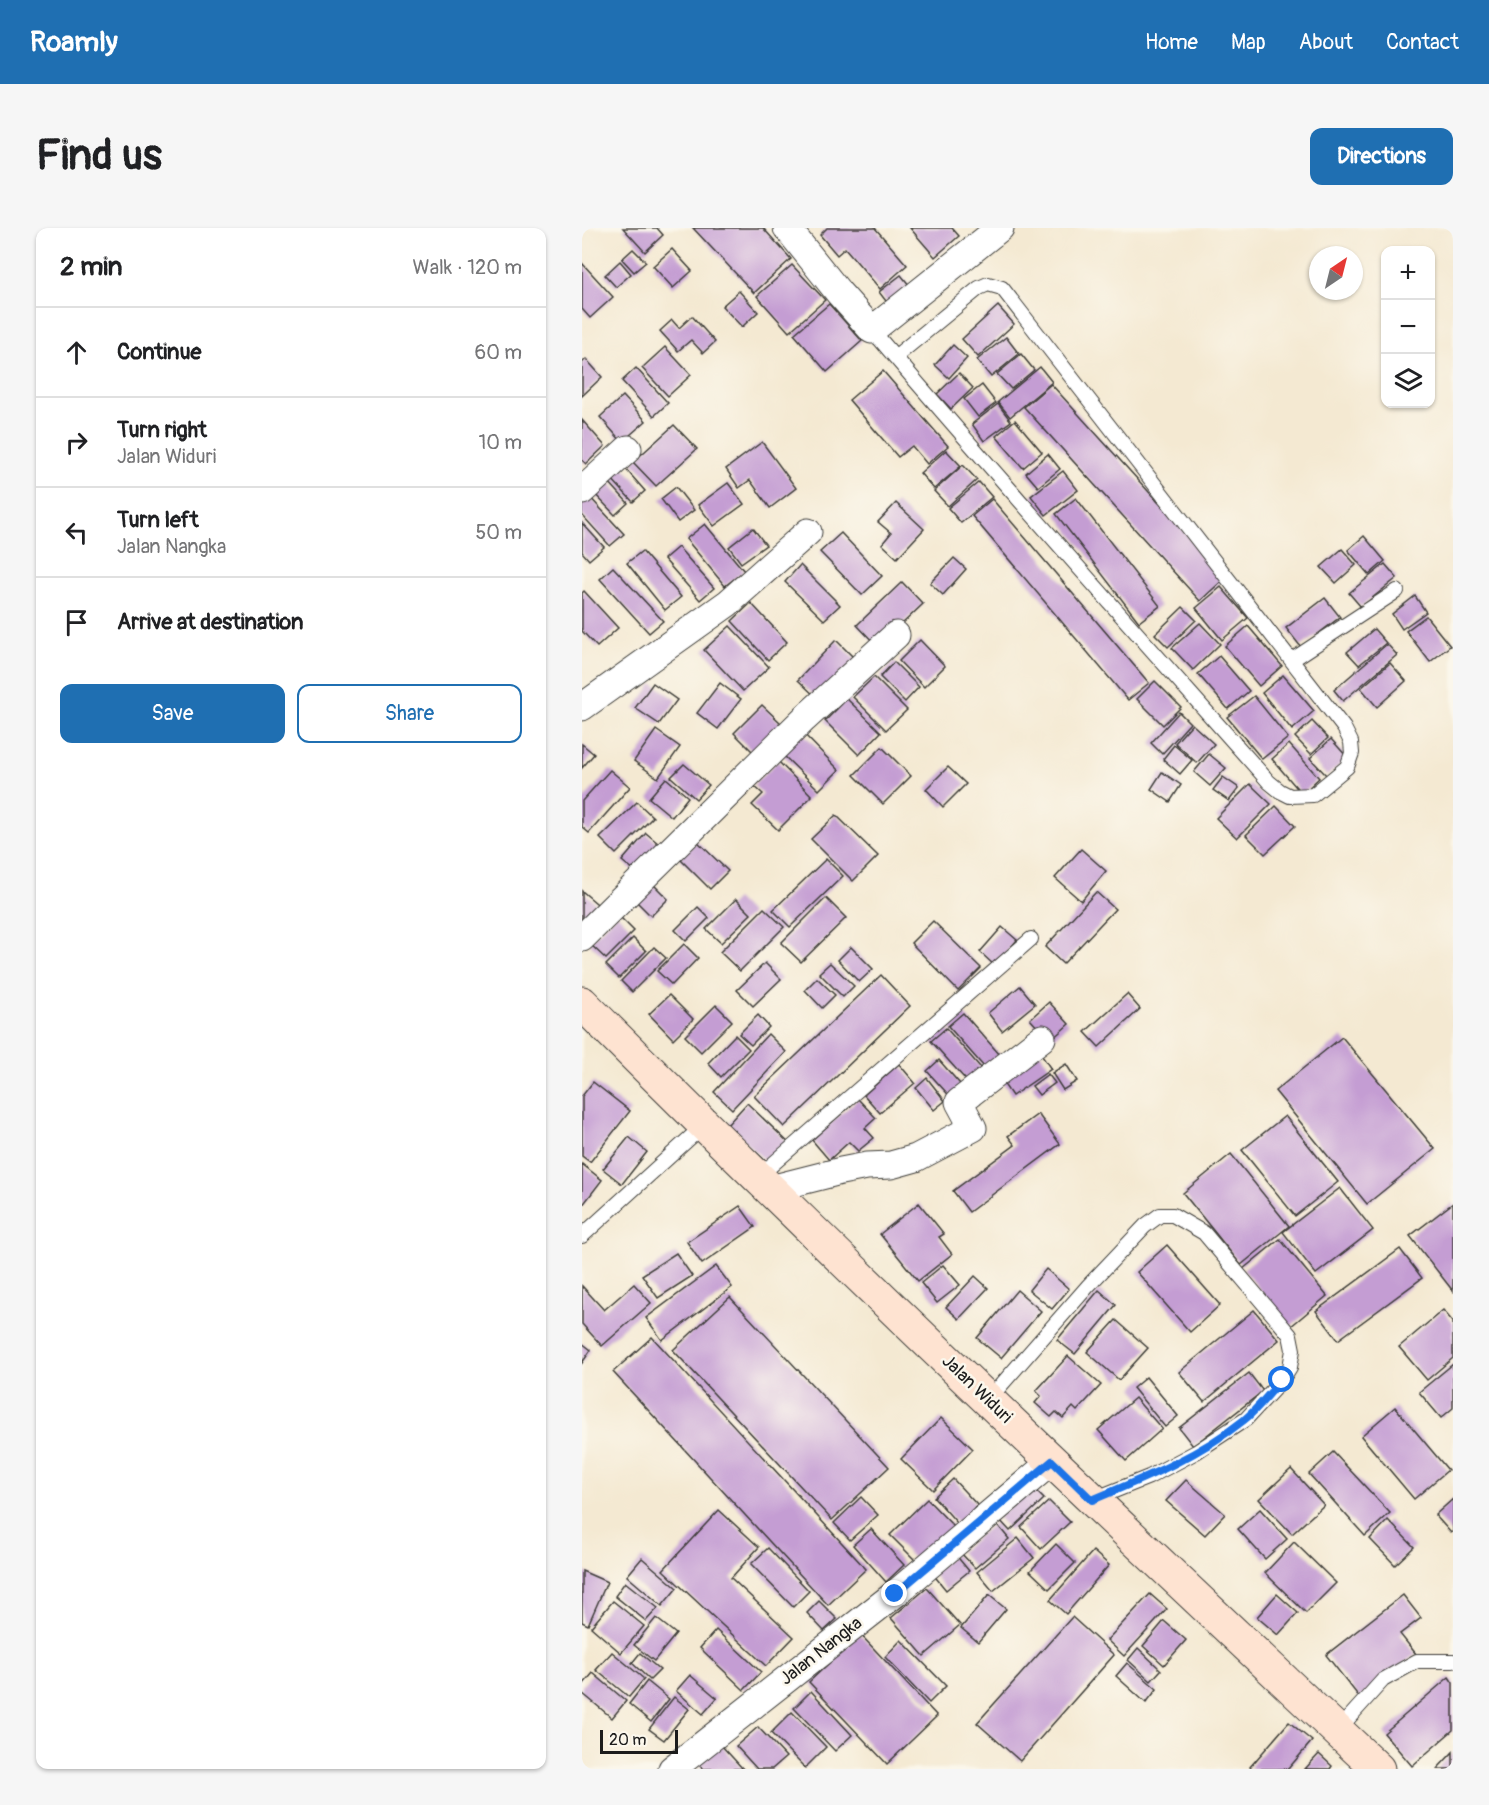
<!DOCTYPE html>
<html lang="en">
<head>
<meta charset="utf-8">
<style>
  body { margin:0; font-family:Pangolin,sans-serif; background:#f6f6f6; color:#202124 }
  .controls { position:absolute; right:18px; top:18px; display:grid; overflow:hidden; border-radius:12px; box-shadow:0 2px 4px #0004 }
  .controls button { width:54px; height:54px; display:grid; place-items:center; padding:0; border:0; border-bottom:2px solid #e0e0e0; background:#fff; color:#202124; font:30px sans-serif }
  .compass { position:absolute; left:727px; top:18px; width:54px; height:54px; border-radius:50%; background:#fff; box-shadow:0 2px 4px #0004; rotate:35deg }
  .scale { position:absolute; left:18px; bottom:15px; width:78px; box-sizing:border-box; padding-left:6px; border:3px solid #1c1c1c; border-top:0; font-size:16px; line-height:21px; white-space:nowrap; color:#1c1c1c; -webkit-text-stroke:4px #fbf7ec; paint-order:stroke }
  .stop { position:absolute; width:18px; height:18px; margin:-14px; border:4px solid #1a73e8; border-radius:50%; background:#fff }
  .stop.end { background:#1a73e8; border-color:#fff; box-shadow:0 2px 6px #0008 }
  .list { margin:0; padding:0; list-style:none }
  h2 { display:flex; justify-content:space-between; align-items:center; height:78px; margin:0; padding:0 24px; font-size:26px }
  h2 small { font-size:20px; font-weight:400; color:#757577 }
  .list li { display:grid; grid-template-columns:39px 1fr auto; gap:18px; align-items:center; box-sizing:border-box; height:90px; padding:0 24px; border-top:2px solid #e0e0e0 }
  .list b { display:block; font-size:22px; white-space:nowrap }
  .list p { margin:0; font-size:20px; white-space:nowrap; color:#757577 }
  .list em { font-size:20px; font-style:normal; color:#757577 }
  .actions { display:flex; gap:12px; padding:18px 24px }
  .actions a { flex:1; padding:14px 0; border:2px solid #1f6fb2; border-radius:12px; text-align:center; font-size:21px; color:#1f6fb2 }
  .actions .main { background:#1f6fb2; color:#fff }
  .icon { flex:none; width:33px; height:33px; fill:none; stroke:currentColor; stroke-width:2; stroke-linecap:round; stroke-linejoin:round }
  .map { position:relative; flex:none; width:871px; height:1541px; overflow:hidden; border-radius:12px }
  header { display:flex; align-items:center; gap:36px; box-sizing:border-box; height:84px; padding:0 30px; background:#1f6fb2; color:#fff }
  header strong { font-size:28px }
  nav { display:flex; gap:33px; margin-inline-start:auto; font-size:21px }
  .intro { display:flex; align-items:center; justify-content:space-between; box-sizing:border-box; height:144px; padding:0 36px }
  h1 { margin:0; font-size:42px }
  .button { padding:15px 27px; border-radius:12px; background:#1f6fb2; color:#fff; font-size:21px; font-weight:700 }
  main { display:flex; gap:36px; padding:0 36px }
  aside { flex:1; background:#fff; border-radius:12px; box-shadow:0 2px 4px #0004 }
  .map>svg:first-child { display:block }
  .building { fill:#c49dd3 }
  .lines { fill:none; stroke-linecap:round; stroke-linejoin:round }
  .lane-casing { stroke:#3c3b37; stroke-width:16 }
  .street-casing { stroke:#3c3b37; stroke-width:29 }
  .secondary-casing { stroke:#3c3b37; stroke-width:35 }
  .lane { stroke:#fff; stroke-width:14 }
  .street { stroke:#fff; stroke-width:27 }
  .secondary { stroke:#fee3d1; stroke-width:33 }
  .route { stroke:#1a73e8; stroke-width:8 }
  .labels { text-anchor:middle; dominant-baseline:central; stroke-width:5; stroke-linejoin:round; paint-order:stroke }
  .street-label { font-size:18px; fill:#1c1c1c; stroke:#fbf7ec }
</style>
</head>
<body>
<header>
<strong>Roamly</strong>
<nav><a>Home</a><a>Map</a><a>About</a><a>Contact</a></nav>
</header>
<div class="intro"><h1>Find us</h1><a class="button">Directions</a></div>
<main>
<aside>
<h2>2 min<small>Walk · 120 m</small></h2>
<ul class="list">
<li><svg class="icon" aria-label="ahead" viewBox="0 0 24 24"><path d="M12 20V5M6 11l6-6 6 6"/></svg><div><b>Continue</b></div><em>60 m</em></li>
<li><svg class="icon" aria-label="right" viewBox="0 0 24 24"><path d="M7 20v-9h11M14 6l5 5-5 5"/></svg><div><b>Turn right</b><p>Jalan Widuri</p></div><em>10 m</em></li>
<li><svg class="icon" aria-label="left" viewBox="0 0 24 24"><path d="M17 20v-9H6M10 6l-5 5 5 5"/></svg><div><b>Turn left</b><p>Jalan Nangka</p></div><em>50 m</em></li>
<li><svg class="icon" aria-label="arrive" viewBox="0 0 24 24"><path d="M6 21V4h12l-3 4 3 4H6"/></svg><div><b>Arrive at destination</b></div></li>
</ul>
<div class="actions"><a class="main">Save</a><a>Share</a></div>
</aside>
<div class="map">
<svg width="871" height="1541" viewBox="0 0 871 1541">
  <rect width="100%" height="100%" fill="#fbf7ec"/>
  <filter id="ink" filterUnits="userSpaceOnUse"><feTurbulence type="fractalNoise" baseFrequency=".0167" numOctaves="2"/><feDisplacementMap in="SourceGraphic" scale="12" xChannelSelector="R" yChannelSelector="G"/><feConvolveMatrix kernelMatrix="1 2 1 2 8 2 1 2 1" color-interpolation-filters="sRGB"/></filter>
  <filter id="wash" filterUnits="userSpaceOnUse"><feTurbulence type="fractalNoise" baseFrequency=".008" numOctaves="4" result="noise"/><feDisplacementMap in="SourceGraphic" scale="24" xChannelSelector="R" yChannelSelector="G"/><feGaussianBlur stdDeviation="1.35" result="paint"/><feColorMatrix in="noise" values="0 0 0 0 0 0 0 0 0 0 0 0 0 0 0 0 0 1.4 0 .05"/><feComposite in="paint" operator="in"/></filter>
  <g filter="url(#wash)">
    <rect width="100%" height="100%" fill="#f4e9d2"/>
    <g id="blocks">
      <!-- building -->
      <g class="building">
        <polygon points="41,0 75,0 81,7 63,24"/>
        <polygon points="111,0 181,0 209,31 172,65"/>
        <polygon points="245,0 293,0 325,37 298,61 263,20 255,27 238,7"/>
        <polygon points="328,0 370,0 377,8 353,29"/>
        <polygon points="51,21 64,34 52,44 40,31"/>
        <polygon points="90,21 110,43 91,60 71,38"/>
        <polygon points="38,33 49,46 34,59 23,47"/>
        <polygon points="0,35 31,69 8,90 0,81"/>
        <polygon points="210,37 243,72 207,104 175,68"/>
        <polygon points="319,47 332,63 310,81 297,64"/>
        <polygon points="157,63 176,84 160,99 140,78"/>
        <polygon points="247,76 280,113 245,144 212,106"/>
        <polygon points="416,78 432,96 396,129 380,111"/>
        <polygon points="110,88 133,114 121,125 109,112 96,123 78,103 90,92 97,100"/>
        <polygon points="424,109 437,126 409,149 395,132"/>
        <polygon points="371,117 385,130 367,150 353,137"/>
        <polygon points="83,119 109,147 86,168 60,140"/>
        <polygon points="439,126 452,142 429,161 415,146"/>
        <polygon points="4,131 20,149 0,168 0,135"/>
        <polygon points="458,139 470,154 428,189 416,174"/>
        <polygon points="54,140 86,175 72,188 40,153"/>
        <polygon points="301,143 366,218 345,236 330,218 316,229 267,172"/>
        <polygon points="377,145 391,160 369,181 355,166"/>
        <polygon points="469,156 644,349 618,373 442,179"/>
        <polygon points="400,157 414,175 396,189 382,171"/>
        <polygon points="41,168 64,193 40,214 18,189"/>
        <polygon points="416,176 429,193 402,213 390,196"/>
        <polygon points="0,192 23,218 4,236 0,232"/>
        <polygon points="433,192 460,224 441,240 414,208"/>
        <polygon points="92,197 115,221 74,258 51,234"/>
        <polygon points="180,214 214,260 188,280 168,252 157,260 144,241"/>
        <polygon points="364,222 379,238 352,261 338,245"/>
        <polygon points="466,226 478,241 456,259 444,245"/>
        <polygon points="381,237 395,252 366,278 352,263"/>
        <polygon points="41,238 63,263 51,274 28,249"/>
        <polygon points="481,243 496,262 464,287 449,268"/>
        <polygon points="26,253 46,275 33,287 12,265"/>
        <polygon points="397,254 410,269 379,295 366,280"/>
        <polygon points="146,255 162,276 132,298 116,277"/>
        <polygon points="94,259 112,282 96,294 79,271"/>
        <polygon points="5,266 42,306 28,318 0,287 0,271"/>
        <polygon points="494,270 578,378 557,394 474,286"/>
        <polygon points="410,271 567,455 546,472 390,288"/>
        <polygon points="314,275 342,301 315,330 300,316 309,305 296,294"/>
        <polygon points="0,295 22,319 7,332 0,324"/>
        <polygon points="123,296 162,343 143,358 104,311"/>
        <polygon points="171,300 184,317 159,335 147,319"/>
        <polygon points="259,305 300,348 280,367 238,324"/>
        <polygon points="782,308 803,333 787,347 766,322"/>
        <polygon points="96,319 132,360 118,372 82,331"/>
        <polygon points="760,321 774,337 754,355 739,339"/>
        <polygon points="60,323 99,369 83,382 45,335"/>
        <polygon points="372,330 384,341 361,367 348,355"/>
        <polygon points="803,336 815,350 779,379 767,365"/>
        <polygon points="218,337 258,377 242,392 203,354"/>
        <polygon points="31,339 81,393 67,405 18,351"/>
        <polygon points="320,354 341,376 296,419 275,397"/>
        <polygon points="639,359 666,390 640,412 614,380"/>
        <polygon points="2,363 36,400 15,419 0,403 0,365"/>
        <polygon points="833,368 844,384 820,401 810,386"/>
        <polygon points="743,370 758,389 719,419 704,400"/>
        <polygon points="169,375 205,414 186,432 150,393"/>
        <polygon points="601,379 614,392 586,419 573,406"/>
        <polygon points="844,388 868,418 848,434 824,403"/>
        <polygon points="618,395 638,416 611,442 590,420"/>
        <polygon points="148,398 187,439 161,463 122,422"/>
        <polygon points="666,398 700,438 677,458 643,418"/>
        <polygon points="792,401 804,415 777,437 765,424"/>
        <polygon points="254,412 274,432 236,471 216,452"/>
        <polygon points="338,412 363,438 342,459 317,433"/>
        <polygon points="805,416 815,427 761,473 752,462"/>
        <polygon points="637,428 667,463 646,481 616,446"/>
        <polygon points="312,434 337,459 323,474 298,449"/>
        <polygon points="808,435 824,453 795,479 779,460"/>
        <polygon points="701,447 732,483 710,502 680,465"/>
        <polygon points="292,449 325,482 304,502 271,469"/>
        <polygon points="573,453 599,479 581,497 555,471"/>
        <polygon points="71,455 95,472 77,496 53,480"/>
        <polygon points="138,455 159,471 136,501 115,485"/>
        <polygon points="672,468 706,510 680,531 645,489"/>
        <polygon points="265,471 299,504 277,527 243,493"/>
        <polygon points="180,477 200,496 172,525 152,505"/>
        <polygon points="597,484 608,495 580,526 569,515"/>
        <polygon points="730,493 746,510 729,526 713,509"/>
        <polygon points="610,496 632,516 615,535 593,515"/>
        <polygon points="74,502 98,519 76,550 52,533"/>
        <polygon points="220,504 257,542 237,562 199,525"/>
        <polygon points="749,511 766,530 745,548 728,530"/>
        <polygon points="0,516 12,526 0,540"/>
        <polygon points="707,516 737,550 720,566 690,531"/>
        <polygon points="592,517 610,532 598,546 581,531"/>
        <polygon points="300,519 329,548 301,576 272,547"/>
        <polygon points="627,526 644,540 628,558 612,544"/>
        <polygon points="196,533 230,568 196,602 170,577 181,566 171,557"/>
        <polygon points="102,536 127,557 114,571 89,549"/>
        <polygon points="366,539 384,556 361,579 344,561"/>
        <polygon points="28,542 48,559 7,605 0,599 0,573"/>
        <polygon points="580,544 599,557 588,574 569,561"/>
        <polygon points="641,549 657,560 647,573 631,562"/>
        <polygon points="84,550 106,569 90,589 67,570"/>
        <polygon points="668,556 689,576 655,610 634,590"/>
        <polygon points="55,574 71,589 34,626 18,610"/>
        <polygon points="694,578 713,598 683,626 664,607"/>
        <polygon points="254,587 296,628 271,653 229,611"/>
        <polygon points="64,605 83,621 59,649 40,633"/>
        <polygon points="115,613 146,643 128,661 97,630"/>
        <polygon points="499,621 524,643 499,673 473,650"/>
        <polygon points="244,631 261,648 208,699 191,682"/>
        <polygon points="69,654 86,671 69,688 52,671"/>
        <polygon points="0,663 21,681 0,699"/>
        <polygon points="514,664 533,681 481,736 463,719"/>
        <polygon points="244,670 264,690 219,734 199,715"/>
        <polygon points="154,671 169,686 139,715 124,701"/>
        <polygon points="116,679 127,690 104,713 93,702"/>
        <polygon points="182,680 202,699 158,743 138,724"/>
        <polygon points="35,686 52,703 24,731 7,715"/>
        <polygon points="351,693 399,740 376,763 329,715"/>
        <polygon points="420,699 435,712 413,738 398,724"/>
        <polygon points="51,710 64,723 37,750 24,737"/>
        <polygon points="102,716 116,730 90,757 75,743"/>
        <polygon points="72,719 84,730 50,764 39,753"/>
        <polygon points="269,719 291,741 277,754 256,732"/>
        <polygon points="183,735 199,751 171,778 155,762"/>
        <polygon points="248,735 272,758 261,769 237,745"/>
        <polygon points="299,747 328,778 202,899 172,868"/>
        <polygon points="235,750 253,767 240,780 223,762"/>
        <polygon points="438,758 453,776 420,803 406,785"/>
        <polygon points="545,766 558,781 517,819 503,804"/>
        <polygon points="87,767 111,791 91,811 67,786"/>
        <polygon points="467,774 487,796 468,813 448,791"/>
        <polygon points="134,777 150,793 119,824 103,808"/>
        <polygon points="381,785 418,827 403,840 366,798"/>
        <polygon points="176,787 187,799 169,817 157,806"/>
        <polygon points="364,800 405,847 391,860 349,813"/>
        <polygon points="186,806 204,824 150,881 132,864"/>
        <polygon points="153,807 167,821 139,849 126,835"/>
        <polygon points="760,809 853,921 785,976 693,863"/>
        <polygon points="458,825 469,841 430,868 419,852"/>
        <polygon points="357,832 385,864 373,874 345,843"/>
        <polygon points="317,836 333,855 298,885 282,867"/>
        <polygon points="484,836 495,853 481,862 470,845"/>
        <polygon points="466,846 473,855 457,867 450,858"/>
        <polygon points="345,850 363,873 352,882 334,860"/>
        <polygon points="11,854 48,883 8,934 0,928 0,868"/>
        <polygon points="276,871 294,890 283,900 292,910 276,923 267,914 247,932 230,912"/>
        <polygon points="165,875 211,919 191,940 145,897"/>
        <polygon points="456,886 478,916 387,984 371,963 433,917 426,908"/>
        <polygon points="703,888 756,954 713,988 660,922"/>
        <polygon points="47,909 65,924 40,956 21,941"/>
        <polygon points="649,926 707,998 659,1037 601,965"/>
        <polygon points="0,936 20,952 0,978"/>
        <polygon points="758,960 791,1002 734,1046 701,1004"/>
        <polygon points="337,975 362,1006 357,1009 370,1026 336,1053 298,1006"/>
        <polygon points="871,975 871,1063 828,1008"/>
        <polygon points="158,978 173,999 120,1036 105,1014"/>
        <polygon points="698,1011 745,1068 708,1099 661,1041"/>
        <polygon points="585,1017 638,1077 608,1104 555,1044"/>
        <polygon points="818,1021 840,1050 756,1112 734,1083"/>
        <polygon points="94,1025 110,1048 76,1070 60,1047"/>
        <polygon points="361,1037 378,1057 355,1075 339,1055"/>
        <polygon points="134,1038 150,1059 80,1112 64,1090"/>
        <polygon points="464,1041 487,1061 470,1081 447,1062"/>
        <polygon points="393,1048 406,1060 377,1091 364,1079"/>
        <polygon points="52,1056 69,1075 20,1118 0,1096 0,1058 22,1082"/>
        <polygon points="435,1062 459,1083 419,1130 395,1110"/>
        <polygon points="517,1062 534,1077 493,1126 475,1112"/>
        <polygon points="148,1069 307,1239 250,1292 91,1122"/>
        <polygon points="672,1082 697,1112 622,1174 597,1144"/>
        <polygon points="861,1082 871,1094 871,1130 845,1152 817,1119"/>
        <polygon points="534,1092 566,1120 537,1152 505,1124"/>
        <polygon points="70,1109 284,1341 246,1377 31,1144"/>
        <polygon points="0,1115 9,1122 0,1135"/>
        <polygon points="486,1128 519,1157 495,1183 491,1179 481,1190 474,1184 469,1189 453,1175 459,1168 454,1163"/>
        <polygon points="871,1136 871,1180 859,1190 837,1164"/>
        <polygon points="667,1145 681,1163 611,1218 597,1200"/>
        <polygon points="564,1149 596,1188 583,1199 551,1160"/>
        <polygon points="553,1170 580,1201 544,1233 516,1202"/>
        <polygon points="813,1179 866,1242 832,1271 779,1208"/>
        <polygon points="359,1190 391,1221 351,1262 319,1231"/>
        <polygon points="751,1224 808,1285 783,1308 727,1246"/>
        <polygon points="709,1241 742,1277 710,1306 677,1271"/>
        <polygon points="371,1251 396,1278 376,1296 352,1269"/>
        <polygon points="604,1252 643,1286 623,1307 584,1273"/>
        <polygon points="450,1259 462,1271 428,1303 416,1290"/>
        <polygon points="279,1269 296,1287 268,1312 252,1295"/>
        <polygon points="345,1271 373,1300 336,1335 308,1307"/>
        <polygon points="871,1271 871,1303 869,1305 853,1287"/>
        <polygon points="467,1273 488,1294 459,1321 439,1299"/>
        <polygon points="678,1281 705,1311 683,1331 656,1301"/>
        <polygon points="137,1282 177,1319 149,1350 212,1409 184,1438 81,1342"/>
        <polygon points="806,1292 832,1319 813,1337 788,1311"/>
        <polygon points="413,1294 427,1311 393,1340 378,1324"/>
        <polygon points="289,1301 322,1337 304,1354 271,1317"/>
        <polygon points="436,1310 452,1330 411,1363 395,1344"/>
        <polygon points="712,1314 754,1355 724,1385 683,1345"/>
        <polygon points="474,1316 493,1335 467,1361 448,1343"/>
        <polygon points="186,1320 227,1363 211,1379 169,1336"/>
        <polygon points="511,1323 527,1337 484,1386 468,1372"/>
        <polygon points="373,1326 387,1343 364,1362 350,1345"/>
        <polygon points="60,1330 95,1360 80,1378 45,1348"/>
        <polygon points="0,1343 25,1354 6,1397 0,1394"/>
        <polygon points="43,1354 76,1380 64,1393 33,1368"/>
        <polygon points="345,1360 378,1397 342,1428 309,1390"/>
        <polygon points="568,1366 585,1381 542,1428 525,1412"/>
        <polygon points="695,1366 716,1385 696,1407 675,1389"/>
        <polygon points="407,1367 424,1381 396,1414 379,1400"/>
        <polygon points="821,1367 839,1390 818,1406 834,1426 778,1470 744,1427"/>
        <polygon points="31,1373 62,1398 39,1425 9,1399"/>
        <polygon points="237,1373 255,1391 242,1403 225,1385"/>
        <polygon points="490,1389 532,1427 438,1533 395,1495"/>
        <polygon points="74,1390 94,1406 72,1433 52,1417"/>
        <polygon points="582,1393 604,1412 582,1437 561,1418"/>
        <polygon points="134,1402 179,1444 162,1462 118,1420"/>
        <polygon points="278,1406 355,1488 305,1536 227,1454"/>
        <polygon points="319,1412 364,1458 347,1475 303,1429"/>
        <polygon points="556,1420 579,1442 569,1453 546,1432"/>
        <polygon points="30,1424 62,1451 47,1469 14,1442"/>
        <polygon points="58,1425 78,1442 68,1452 50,1435"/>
        <polygon points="545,1435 575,1461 564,1475 534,1448"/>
        <polygon points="11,1445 44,1473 30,1490 0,1465 0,1458"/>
        <polygon points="108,1447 135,1470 121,1486 94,1463"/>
        <polygon points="867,1449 871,1455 871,1502 830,1538 802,1505"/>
        <polygon points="65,1453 87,1471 69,1494 47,1476"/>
        <polygon points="229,1463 270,1507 253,1523 212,1480"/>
        <polygon points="92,1469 107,1481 82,1512 67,1501"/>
        <polygon points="210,1484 244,1519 223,1540 189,1505"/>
        <polygon points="707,1494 730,1513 706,1541 670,1541 668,1539"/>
        <polygon points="176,1499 204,1529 190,1541 175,1541 154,1518"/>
        <polygon points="139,1517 161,1541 121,1541 117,1537"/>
        <polygon points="871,1524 871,1541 855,1541"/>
        <polygon points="737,1526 750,1538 748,1541 723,1541"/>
      </g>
    </g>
  </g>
  <g filter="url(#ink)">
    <use href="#blocks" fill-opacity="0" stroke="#3c3b37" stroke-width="1.5"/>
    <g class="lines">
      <defs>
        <g id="lane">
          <path d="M 290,102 C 420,255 554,404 687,554 L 698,563 L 708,568 L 731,567 L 765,539 L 770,525 L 769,514 L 762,500 L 420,60 L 406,56 L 397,60 L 313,129"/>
          <polyline points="710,432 815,363"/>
          <polyline points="176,949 449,711"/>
          <polyline points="0,1008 122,897"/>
          <polyline points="406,1172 506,1058 563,998 578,987 591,987 622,1005 708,1107 711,1122 708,1139 700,1152 664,1191 614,1224 567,1249 512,1271"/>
          <polyline points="755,1503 801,1452 835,1433 871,1433"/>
        </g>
        <g id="street">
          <polyline points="205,0 257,65 290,102 418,0"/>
          <polyline points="0,263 46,221"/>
          <polyline points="0,479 146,375 226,304"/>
          <polyline points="0,710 222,491 314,407"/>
          <polyline points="188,961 259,943 285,938 309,937 334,930 391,900 377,874 460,810"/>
          <polyline points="90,1541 313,1366 470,1233"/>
        </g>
        <path id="secondary" d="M 0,775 C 260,1036 528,1289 796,1541"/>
      </defs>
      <!-- lane casing -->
      <use href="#lane" class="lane-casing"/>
      <!-- street casing -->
      <use href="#street" class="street-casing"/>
      <!-- secondary casing -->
      <use href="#secondary" class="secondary-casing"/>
      <!-- lane -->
      <use href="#lane" class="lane"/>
      <!-- street -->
      <use href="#street" class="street"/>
      <!-- secondary -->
      <use href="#secondary" class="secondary"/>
    </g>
  </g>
  <g class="lines" filter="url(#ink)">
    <!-- route -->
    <path class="route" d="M 313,1366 L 470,1233 L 510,1272 C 563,1250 617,1228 662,1192 C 676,1181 687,1165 700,1152"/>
  </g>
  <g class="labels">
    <!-- street labels -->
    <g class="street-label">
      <text transform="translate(395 1161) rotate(44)">Jalan Widuri</text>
      <text transform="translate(239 1423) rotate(-38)">Jalan Nangka</text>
    </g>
  </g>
</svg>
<div class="controls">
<button>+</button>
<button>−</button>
<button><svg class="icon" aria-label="layers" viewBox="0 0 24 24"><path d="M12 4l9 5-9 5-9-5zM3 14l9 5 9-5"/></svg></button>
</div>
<svg class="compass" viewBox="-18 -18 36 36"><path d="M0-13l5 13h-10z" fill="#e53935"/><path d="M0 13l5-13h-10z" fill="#757577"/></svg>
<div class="scale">20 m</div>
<div class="stop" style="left:700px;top:1152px"></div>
<div class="stop end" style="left:313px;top:1366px"></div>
</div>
</main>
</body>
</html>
